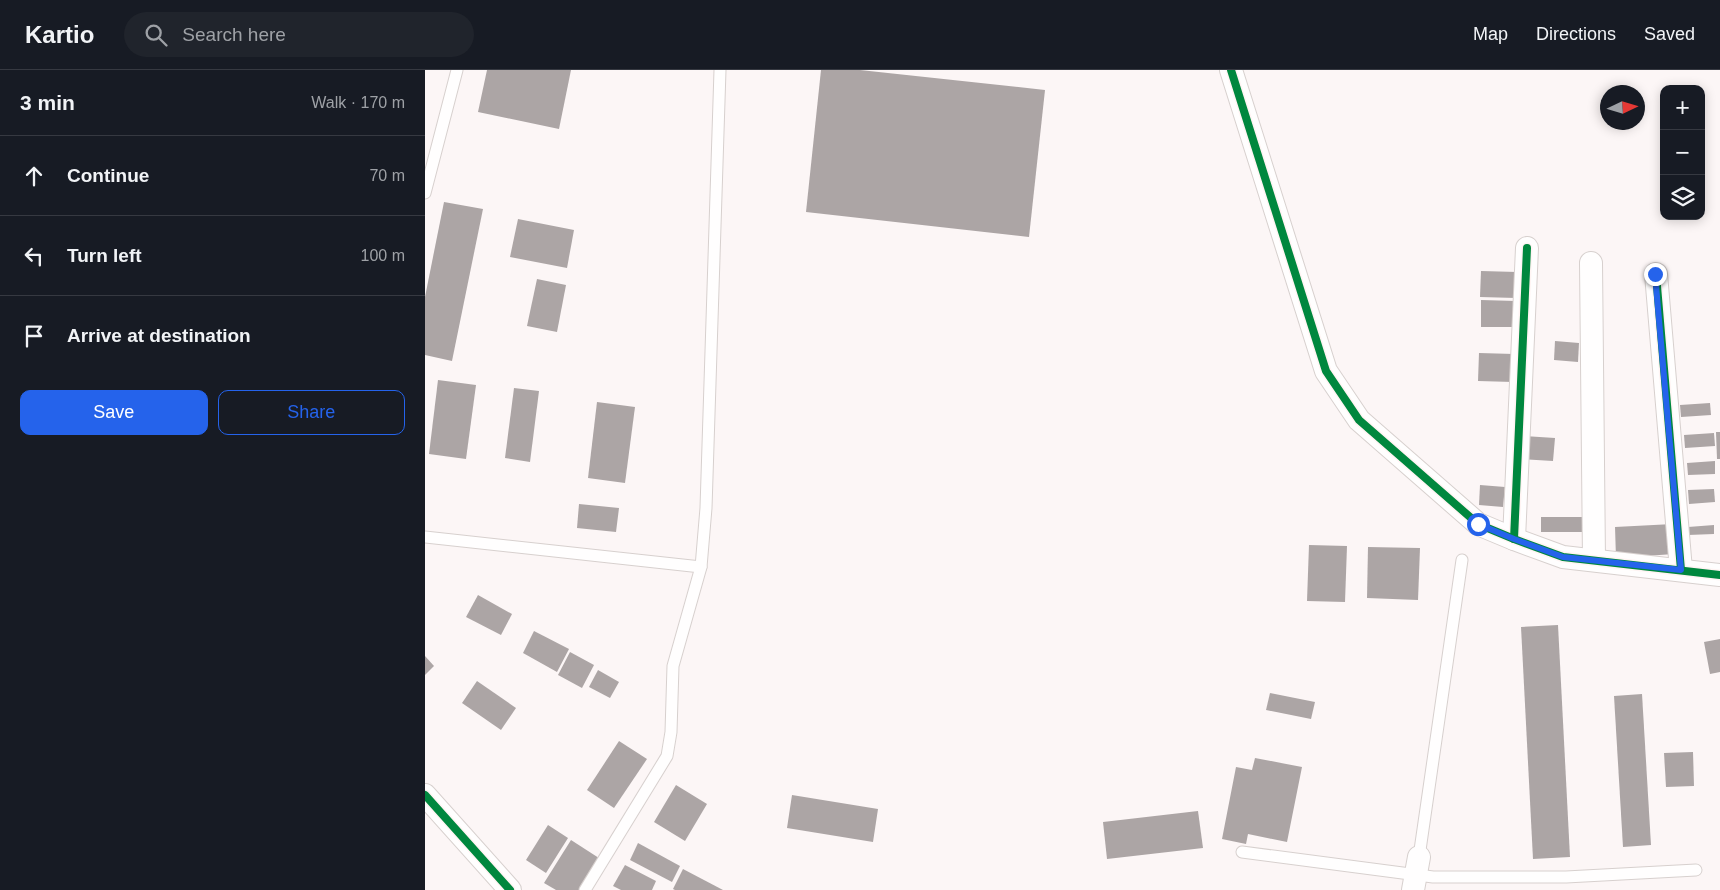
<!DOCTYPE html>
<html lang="en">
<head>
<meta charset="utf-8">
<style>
  body { margin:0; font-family:Helvetica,sans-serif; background:#20242c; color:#f1f3f6 }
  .controls { position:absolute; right:15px; top:15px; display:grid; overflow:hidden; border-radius:10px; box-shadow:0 2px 12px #0003 }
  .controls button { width:45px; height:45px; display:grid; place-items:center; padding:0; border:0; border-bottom:1px solid #363941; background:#171b24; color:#f1f3f6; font:25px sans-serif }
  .compass { position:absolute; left:1175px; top:15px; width:45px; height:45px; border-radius:50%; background:#171b24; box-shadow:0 2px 12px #0003; rotate:86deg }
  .stop { position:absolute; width:15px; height:15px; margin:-11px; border:4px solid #2563eb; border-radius:50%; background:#fff }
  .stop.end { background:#2563eb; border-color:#fff; box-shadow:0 1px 5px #0008 }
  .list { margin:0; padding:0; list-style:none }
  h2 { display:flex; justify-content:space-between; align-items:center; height:65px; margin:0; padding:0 20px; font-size:21px }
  h2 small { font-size:16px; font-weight:400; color:#9ea1a6 }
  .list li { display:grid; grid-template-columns:32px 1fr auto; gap:15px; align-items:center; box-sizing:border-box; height:80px; padding:0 20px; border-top:1px solid #363941 }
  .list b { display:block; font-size:19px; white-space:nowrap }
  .list em { font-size:16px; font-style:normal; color:#9ea1a6 }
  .actions { display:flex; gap:10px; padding:15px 20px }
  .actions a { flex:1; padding:11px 0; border:1px solid #2563eb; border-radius:10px; text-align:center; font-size:18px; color:#2563eb }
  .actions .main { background:#2563eb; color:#fff }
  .icon { flex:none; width:28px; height:28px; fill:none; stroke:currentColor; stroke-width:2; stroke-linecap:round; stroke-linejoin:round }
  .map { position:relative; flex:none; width:1295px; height:820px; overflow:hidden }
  header { display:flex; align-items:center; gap:30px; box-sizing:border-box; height:70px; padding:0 25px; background:#171b24; border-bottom:1px solid #363941 }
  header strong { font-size:24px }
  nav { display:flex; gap:28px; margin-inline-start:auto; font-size:18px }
  .search { width:350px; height:45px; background:#20242c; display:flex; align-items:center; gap:12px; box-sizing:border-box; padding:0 18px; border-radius:28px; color:#9ea1a6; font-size:19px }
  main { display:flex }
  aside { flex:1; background:#171b24 }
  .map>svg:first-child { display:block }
  .building { fill:#aca5a5 }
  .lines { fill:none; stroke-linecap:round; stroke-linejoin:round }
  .lane-casing { stroke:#d7d0ce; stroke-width:13 }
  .street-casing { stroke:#d7d0ce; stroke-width:24 }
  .lane { stroke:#fffefe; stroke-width:11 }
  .street { stroke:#fffefe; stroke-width:22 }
  .cycleway-casing { stroke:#fff4f3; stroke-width:11 }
  .cycleway { stroke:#00873e; stroke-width:8 }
  .route { stroke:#2563eb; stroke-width:6 }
</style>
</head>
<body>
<header>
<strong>Kartio</strong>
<div class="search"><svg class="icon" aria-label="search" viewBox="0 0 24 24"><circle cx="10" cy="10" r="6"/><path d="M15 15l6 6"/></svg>Search here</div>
<nav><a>Map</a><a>Directions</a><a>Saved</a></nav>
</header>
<main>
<aside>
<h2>3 min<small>Walk · 170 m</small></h2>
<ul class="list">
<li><svg class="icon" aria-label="ahead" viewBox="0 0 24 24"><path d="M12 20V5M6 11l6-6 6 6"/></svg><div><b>Continue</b></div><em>70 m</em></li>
<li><svg class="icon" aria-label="left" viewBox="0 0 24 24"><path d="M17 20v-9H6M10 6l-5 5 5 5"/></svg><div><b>Turn left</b></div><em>100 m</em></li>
<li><svg class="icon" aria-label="arrive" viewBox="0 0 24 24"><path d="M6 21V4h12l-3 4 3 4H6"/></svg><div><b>Arrive at destination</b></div></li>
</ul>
<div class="actions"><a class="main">Save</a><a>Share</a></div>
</aside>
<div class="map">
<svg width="1295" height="820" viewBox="0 0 1295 820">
  <rect width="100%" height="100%" fill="#fcf6f6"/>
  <!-- building -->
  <g class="building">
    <polygon points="62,0 146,0 134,59 53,42"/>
    <polygon points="396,0 435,0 620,20 604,167 381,142"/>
    <polygon points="19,132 58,139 27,291 0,285 0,227"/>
    <polygon points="93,149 149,160 142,198 85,187"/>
    <polygon points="1056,201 1092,202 1091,228 1055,227"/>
    <polygon points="112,209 141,215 132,262 102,256"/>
    <polygon points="1056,230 1091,231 1091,257 1056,257"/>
    <polygon points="1130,271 1154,273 1153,292 1129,290"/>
    <polygon points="1054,283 1089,284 1088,312 1053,311"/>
    <polygon points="13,310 51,315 41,389 4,384"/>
    <polygon points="89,318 114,321 105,392 80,388"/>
    <polygon points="172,332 210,337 200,413 163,408"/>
    <polygon points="1285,333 1286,345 1256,347 1255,335"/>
    <polygon points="1291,362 1295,362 1295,389 1292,389"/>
    <polygon points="1289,363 1290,376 1260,378 1259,365"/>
    <polygon points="1098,366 1130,368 1128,391 1096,389"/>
    <polygon points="1290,391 1290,404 1263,405 1262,393"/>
    <polygon points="1055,415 1080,417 1078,437 1054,435"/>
    <polygon points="1289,419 1290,432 1264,434 1263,420"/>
    <polygon points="154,434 194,438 191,462 152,458"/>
    <rect x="1116" y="447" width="42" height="15"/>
    <polygon points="1248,454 1249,484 1191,488 1190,457"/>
    <polygon points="1289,455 1289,464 1263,465 1263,457"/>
    <polygon points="884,475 922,476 920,532 882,531"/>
    <polygon points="943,477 995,478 993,530 942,528"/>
    <polygon points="53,525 87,544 76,565 41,547"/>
    <polygon points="1133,555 1145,787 1108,789 1096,557"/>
    <polygon points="109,561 144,579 132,602 98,583"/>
    <polygon points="1295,569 1295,602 1285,604 1279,572"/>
    <polygon points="145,582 169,595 157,618 133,605"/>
    <polygon points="0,586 9,596 0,605"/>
    <polygon points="173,600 194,612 185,628 164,617"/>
    <polygon points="52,611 91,638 76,660 37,633"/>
    <polygon points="845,623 890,632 886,649 841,640"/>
    <polygon points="1217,624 1226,775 1198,777 1189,626"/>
    <polygon points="194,671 222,689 189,738 162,720"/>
    <polygon points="1268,682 1269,716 1241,717 1239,683"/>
    <polygon points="830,688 877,697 862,772 823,764 821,774 797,769 811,697 827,700"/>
    <polygon points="251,715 282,734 260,771 229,752"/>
    <polygon points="367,725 453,739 448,772 362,758"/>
    <polygon points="773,741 778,778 682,789 678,752"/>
    <polygon points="123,755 143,768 121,803 101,790"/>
    <polygon points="146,770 177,790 158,820 131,820 119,813"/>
    <polygon points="213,773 255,796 247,812 205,790"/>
    <polygon points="200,795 231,811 227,820 196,820 188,816"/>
    <polygon points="258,799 298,820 250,820 248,819"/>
  </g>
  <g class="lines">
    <defs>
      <g id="lane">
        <polyline points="0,123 32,0"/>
        <polyline points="0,467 276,497"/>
        <polyline points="817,782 1008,807 1141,807 1271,800"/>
        <polyline points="994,787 1037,490"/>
        <polyline points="160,820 242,686 246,662 248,596 276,497 281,438 295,0"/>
      </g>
      <g id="street">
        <polyline points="806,0 901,301 934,350 1053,454 1089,469 1138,487 1295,505"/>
        <polyline points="1166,193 1169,490"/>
        <polyline points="1231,204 1256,500"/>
        <polyline points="1089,469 1102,178"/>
        <polyline points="0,725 85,820"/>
        <polyline points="988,820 994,787"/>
      </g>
    </defs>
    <!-- lane casing -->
    <use href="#lane" class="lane-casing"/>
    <!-- street casing -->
    <use href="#street" class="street-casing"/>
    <!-- lane -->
    <use href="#lane" class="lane"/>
    <!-- street -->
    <use href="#street" class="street"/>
    <defs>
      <g id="cycleway">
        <polyline points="806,0 901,301 934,350 1053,454 1089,469 1138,487 1295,505"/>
        <polyline points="1231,204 1256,500"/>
        <polyline points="1089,469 1102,178"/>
        <polyline points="0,725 85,820"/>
      </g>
    </defs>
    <!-- cycleway casing -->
    <use href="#cycleway" class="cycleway-casing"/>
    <!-- cycleway -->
    <use href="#cycleway" class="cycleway"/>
  </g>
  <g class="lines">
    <!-- route -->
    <polyline class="route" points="1053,454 1089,469 1138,487 1256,500 1230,204"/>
  </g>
</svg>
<div class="controls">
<button>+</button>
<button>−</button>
<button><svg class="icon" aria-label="layers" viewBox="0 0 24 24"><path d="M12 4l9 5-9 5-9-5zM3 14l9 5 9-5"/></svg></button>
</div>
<svg class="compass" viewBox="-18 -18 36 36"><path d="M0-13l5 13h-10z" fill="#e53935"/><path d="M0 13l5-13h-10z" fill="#9ea1a6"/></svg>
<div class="stop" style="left:1053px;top:454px"></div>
<div class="stop end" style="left:1230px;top:204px"></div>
</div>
</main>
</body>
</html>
